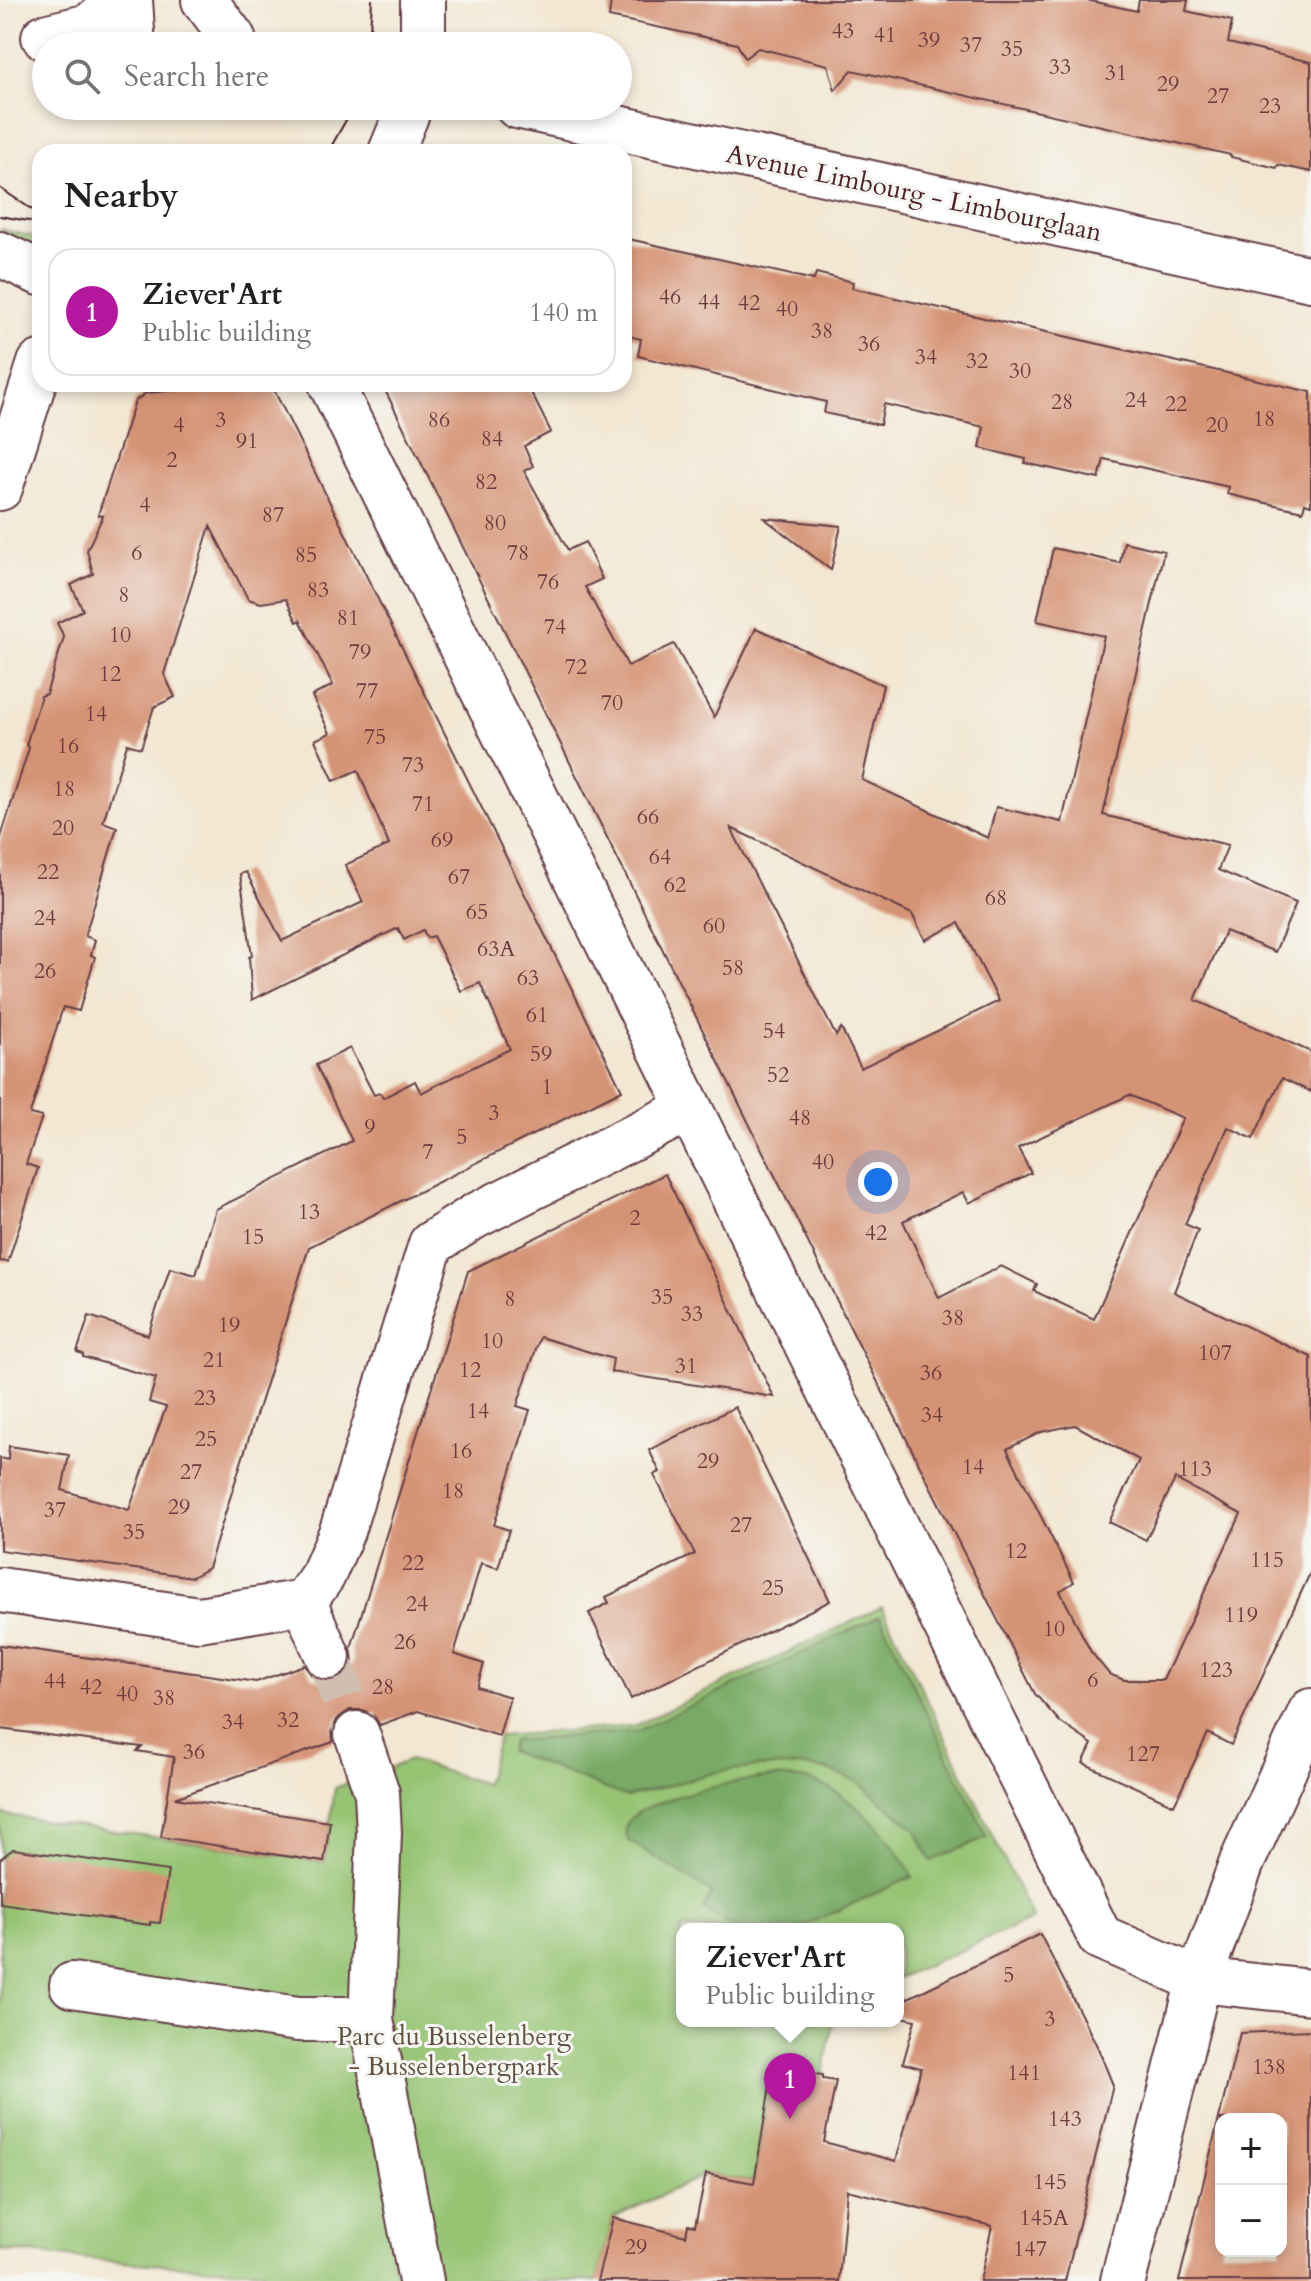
<!DOCTYPE html>
<html lang="en">
<head>
<meta charset="utf-8">
<style>
  body { margin:0; font-family:Cardo,serif; background:#f6f6f6; color:#202124 }
  .controls { position:absolute; right:24px; bottom:24px; display:grid; overflow:hidden; border-radius:16px; box-shadow:0 4px 12px #0003 }
  .controls button { width:72px; height:72px; display:grid; place-items:center; padding:0; border:0; border-bottom:2px solid #e0e0e0; background:#fff; color:#202124; font:40px sans-serif }
  .you { position:absolute; left:878px; top:1182px; width:28px; height:28px; margin:-20px; border:6px solid #fff; border-radius:50%; background:#1a73e8; box-shadow:0 0 0 12px #1a73e833 }
  .badge { display:grid; place-items:center; width:52px; height:52px; border-radius:50%; background:#b5179e; color:#fff; font-size:26px; font-weight:700 }
  .pin { position:absolute; translate:-50% -66px; filter:drop-shadow(0 2px 4px #0008) }
  .pin::after { content:''; position:absolute; top:42px; width:28px; height:24px; background:inherit; clip-path:polygon(0 0,100% 0,50% 100%) }
  .popup { position:absolute; left:676px; top:1923px; width:228px; height:104px; box-sizing:border-box; display:grid; place-content:center; border-radius:16px; background:#fff; filter:drop-shadow(0 2px 6px #0005); font-size:26px; white-space:nowrap; color:#757577 }
  .popup b { font-size:30px; color:#202124 }
  .popup::after { content:''; position:absolute; left:50%; top:100%; margin-left:-16px; border:16px solid transparent; border-top-color:#fff }
  .list { margin:0; padding:0; list-style:none }
  h2 { display:flex; justify-content:space-between; align-items:center; height:104px; margin:0; padding:0 32px; font-size:34px }
  h2 small { font-size:26px; font-weight:400; color:#757577 }
  .list li { display:grid; grid-template-columns:52px 1fr auto; gap:24px; align-items:center; box-sizing:border-box; height:128px; margin:0 16px 16px; padding:0 16px; border:2px solid #e0e0e0; border-radius:24px }
  .list b { display:block; font-size:30px; white-space:nowrap }
  .list p { margin:0; font-size:26px; white-space:nowrap; color:#757577 }
  .list em { font-size:26px; font-style:normal; color:#757577 }
  .icon { flex:none; width:44px; height:44px; fill:none; stroke:currentColor; stroke-width:2; stroke-linecap:round; stroke-linejoin:round }
  .map { position:relative; flex:none; width:1311px; height:2281px; overflow:hidden }
  .search { position:absolute; background:#fff; box-shadow:0 4px 12px #0003; left:32px; top:32px; width:600px; height:88px; display:flex; align-items:center; gap:20px; box-sizing:border-box; padding:0 28px; border-radius:44px; color:#757577; font-size:30px }
  .panel { position:absolute; background:#fff; box-shadow:0 4px 12px #0003; left:32px; top:144px; width:600px; height:248px; border-radius:24px }
  .map>svg:first-child { display:block }
  .green { fill:#96c473; stroke:#70724f; stroke-width:2 }
  .forest { fill:#78aa65; stroke:#616448; stroke-width:2 }
  .building { fill:#d59375; fill-rule:evenodd }
  .lines { fill:none; stroke-linecap:round; stroke-linejoin:round }
  .minor-tunnel { stroke:#d0bfb1; stroke-width:44; stroke-dasharray:44 22; stroke-linecap:butt }
  .minor-casing { stroke:#633d44; stroke-width:48 }
  .minor { stroke:#fff; stroke-width:44 }
  .tram { stroke:#4a1f2b; stroke-width:2 }
  .labels { text-anchor:middle; dominant-baseline:central; stroke-width:6; stroke-linejoin:round; paint-order:stroke }
  .number-label { font-size:22px; fill:#6d3c3e }
  .street-label { font-size:26px; fill:#4a1f2b; stroke:#f6f6f2 }
  .park-label { font-size:26px; fill:#615141; stroke:#f6f6f2 }
</style>
</head>
<body>
<div class="map">
<svg width="1311" height="2281" viewBox="0 0 1311 2281">
  <rect width="100%" height="100%" fill="#f6f6f2"/>
  <filter id="ink" filterUnits="userSpaceOnUse"><feTurbulence type="fractalNoise" baseFrequency=".0125" numOctaves="2"/><feDisplacementMap in="SourceGraphic" scale="16" xChannelSelector="R" yChannelSelector="G"/><feConvolveMatrix kernelMatrix="1 2 1 2 8 2 1 2 1" color-interpolation-filters="sRGB"/></filter>
  <filter id="wash" filterUnits="userSpaceOnUse"><feTurbulence type="fractalNoise" baseFrequency=".006" numOctaves="4" result="noise"/><feDisplacementMap in="SourceGraphic" scale="32" xChannelSelector="R" yChannelSelector="G"/><feGaussianBlur stdDeviation="1.8" result="paint"/><feColorMatrix in="noise" values="0 0 0 0 0 0 0 0 0 0 0 0 0 0 0 0 0 1.4 0 .05"/><feComposite in="paint" operator="in"/></filter>
  <g filter="url(#wash)">
    <rect width="100%" height="100%" fill="#f2e7d2"/>
    <!-- green -->
    <g class="green">
      <polygon points="0,229 40,238 40,249 14,239"/>
      <polygon points="882,1607 1033,1919 898,1978 898,1929 682,1929 682,2021 833,2021 823,2075 773,2068 754,2182 706,2174 613,2218 597,2281 265,2281 263,2271 119,2262 0,2250 0,1814 324,1862 335,1788 410,1760 485,1784 499,1736 634,1726"/>
    </g>
    <!-- forest -->
    <g class="forest">
      <polygon points="880,1616 987,1837 931,1861 915,1829 858,1782 829,1770 797,1766 757,1767 717,1772 627,1797 509,1751 513,1741 637,1731"/>
      <path d="M 774,1777 C 789,1778 808,1778 822,1785 C 856,1800 898,1843 912,1877 L 797,1929 L 737,1929 L 703,1909 L 712,1893 L 628,1840 C 625,1832 625,1823 632,1817 C 658,1796 740,1780 774,1777 Z"/>
    </g>
    <g id="blocks">
      <!-- building -->
      <g class="building">
        <polygon points="611,0 1086,0 1137,11 1139,0 1188,0 1186,11 1232,21 1228,43 1311,62 1311,172 1278,165 1277,168 1231,157 1231,155 852,70 835,90 828,65 758,48 745,58 737,44 609,17"/>
        <polygon points="624,238 814,280 816,273 853,282 852,288 1311,392 1311,505 1305,503 1303,511 1266,503 1227,494 1229,487 1104,459 1099,479 1025,463 1026,459 980,448 984,427 884,404 880,425 824,413 826,402 638,356 641,339 624,335"/>
        <polygon points="204,384 271,384 622,1090 309,1247 208,1568 192,1577 0,1550 0,1458 8,1460 9,1446 69,1455 62,1490 129,1510 166,1407 149,1402 156,1378 83,1357 83,1354 77,1352 89,1316 148,1335 170,1268 196,1275 216,1209 352,1141 316,1065 350,1048 374,1095 380,1093 383,1098 415,1081 421,1093 510,1049 480,983 461,991 433,936 427,938 423,930 404,940 398,928 252,1000 249,957 252,956 240,874 246,872 282,941 363,902 345,865 389,845 358,770 334,781 315,740 330,733 312,696 333,685 300,620 297,622 286,599 261,603 248,599 210,526 164,674 175,697 154,707 141,748 127,744 103,822 117,827 85,936 95,940 91,955 95,957 79,1011 63,1007 30,1114 42,1117 26,1164 38,1168 8,1262 0,1261 0,840 29,748 26,745 41,696 46,694 64,637 57,623 83,610 71,585 93,574 87,550 103,516 98,515 135,401 146,393 203,388"/>
        <path d="M 382,384 L 527,384 L 551,432 L 524,446 L 533,466 L 524,471 L 568,550 L 585,542 L 602,579 L 585,587 L 628,666 L 674,644 L 714,717 L 756,628 L 883,685 L 862,780 L 988,838 L 996,807 L 1062,822 L 1104,636 L 1037,621 L 1053,548 L 1120,563 L 1124,542 L 1164,551 L 1103,815 L 1228,845 L 1218,870 L 1296,903 L 1275,952 L 1225,931 L 1195,1000 L 1311,1052 L 1311,1092 L 1282,1078 L 1253,1139 L 1228,1127 L 1185,1224 L 1198,1230 L 1174,1292 L 1311,1357 L 1311,1571 L 1231,1745 L 1208,1733 L 1174,1805 L 1083,1763 L 1092,1744 L 1060,1722 L 1035,1694 L 855,1337 ZM 731,828 L 912,914 L 925,940 L 959,923 L 999,1001 L 861,1068 L 841,1028 L 836,1036 ZM 1129,1095 L 1183,1118 L 1094,1319 L 1034,1291 L 1037,1284 L 1001,1266 L 939,1298 L 903,1221 L 963,1192 L 969,1203 L 1031,1173 L 1018,1148 ZM 1075,1425 L 1139,1460 L 1109,1522 L 1146,1540 L 1175,1479 L 1241,1514 L 1163,1680 L 1124,1680 L 1109,1674 L 1091,1652 L 1060,1591 L 1074,1582 L 1007,1449 L 1041,1432 Z"/>
        <polygon points="764,518 841,526 831,570"/>
        <polygon points="665,1174 774,1397 611,1372 613,1359 540,1337 517,1406 530,1410 494,1525 509,1530 498,1568 481,1563 454,1654 484,1664 477,1687 510,1697 499,1736 418,1711 380,1725 373,1715 363,1710 350,1710 338,1718 332,1730 333,1742 175,1798 330,1822 324,1862 161,1837 174,1757 137,1751 142,1747 0,1729 0,1645 256,1682 304,1665 313,1677 324,1682 337,1680 348,1672 353,1661 351,1648 468,1271"/>
        <polygon points="735,1407 830,1601 631,1699 589,1613 609,1603 606,1597 695,1554 654,1475 660,1472 649,1450"/>
        <polygon points="13,1849 168,1871 160,1923 150,1922 150,1925 0,1903 0,1859"/>
        <polygon points="1040,1934 1098,2048 1113,2085 1065,2281 980,2281 992,2226 847,2190 839,2281 597,2281 613,2218 686,2236 688,2225 695,2226 706,2174 754,2183 773,2068 823,2075 823,2079 836,2081 824,2142 896,2161 921,2068 903,2063 915,2020 898,2016 898,2003"/>
        <path d="M 1311,2030 L 1311,2281 L 1179,2281 L 1240,2033 ZM 1221,2119 L 1281,2119 L 1281,2251 L 1221,2251 Z"/>
      </g>
    </g>
  </g>
  <g filter="url(#ink)">
    <use href="#blocks" fill-opacity="0" stroke="#633d44" stroke-width="2"/>
    <g class="lines">
      <!-- minor-tunnel -->
      <polyline class="minor-tunnel" points="328,1657 357,1734"/>
      <defs>
        <g id="minor">
          <polyline points="130,0 133,46"/>
          <polyline points="204,0 233,38"/>
          <polyline points="44,37 90,26 120,0"/>
          <polyline points="423,46 423,0"/>
          <polyline points="517,106 1311,279"/>
          <polyline points="391,152 410,106"/>
          <polyline points="0,254 40,273"/>
          <polyline points="331,384 1100,1937 1199,1980 1311,1992"/>
          <polyline points="0,488 40,363"/>
          <polyline points="0,1590 199,1619 304,1602 323,1575 342,1531 431,1244 475,1216 689,1109"/>
          <polyline points="304,1602 328,1657"/>
          <polyline points="357,1734 377,1793 379,1833 371,2019 421,2281"/>
          <polyline points="72,1985 298,2019 371,2019"/>
          <polyline points="1123,2281 1199,1980 1242,1862 1311,1711"/>
        </g>
      </defs>
      <!-- minor casing -->
      <use href="#minor" class="minor-casing"/>
      <!-- minor -->
      <use href="#minor" class="minor"/>
      <!-- tram -->
      <g class="tram">
        <polyline points="369,46 372,0"/>
        <polyline points="328,152 354,106"/>
        <polyline points="0,188 40,215"/>
        <polyline points="0,216 40,223"/>
      </g>
    </g>
  </g>
  <g class="labels">
    <!-- number labels -->
    <g class="number-label">
      <text x="843" y="31">43</text>
      <text x="885" y="35">41</text>
      <text x="929" y="40">39</text>
      <text x="971" y="45">37</text>
      <text x="1012" y="49">35</text>
      <text x="1060" y="67">33</text>
      <text x="1116" y="73">31</text>
      <text x="1168" y="84">29</text>
      <text x="1218" y="96">27</text>
      <text x="1270" y="106">23</text>
      <text x="670" y="297">46</text>
      <text x="709" y="302">44</text>
      <text x="749" y="303">42</text>
      <text x="787" y="309">40</text>
      <text x="822" y="331">38</text>
      <text x="869" y="344">36</text>
      <text x="926" y="357">34</text>
      <text x="977" y="361">32</text>
      <text x="1020" y="371">30</text>
      <text x="1136" y="400">24</text>
      <text x="1062" y="402">28</text>
      <text x="1176" y="404">22</text>
      <text x="1264" y="419">18</text>
      <text x="221" y="420">3</text>
      <text x="439" y="420">86</text>
      <text x="179" y="425">4</text>
      <text x="1217" y="425">20</text>
      <text x="492" y="439">84</text>
      <text x="247" y="441">91</text>
      <text x="172" y="460">2</text>
      <text x="486" y="482">82</text>
      <text x="145" y="505">4</text>
      <text x="273" y="515">87</text>
      <text x="495" y="523">80</text>
      <text x="137" y="553">6</text>
      <text x="518" y="553">78</text>
      <text x="306" y="555">85</text>
      <text x="548" y="582">76</text>
      <text x="318" y="590">83</text>
      <text x="124" y="595">8</text>
      <text x="348" y="618">81</text>
      <text x="555" y="627">74</text>
      <text x="120" y="635">10</text>
      <text x="360" y="652">79</text>
      <text x="576" y="667">72</text>
      <text x="110" y="674">12</text>
      <text x="367" y="691">77</text>
      <text x="612" y="703">70</text>
      <text x="96" y="714">14</text>
      <text x="375" y="737">75</text>
      <text x="68" y="746">16</text>
      <text x="413" y="765">73</text>
      <text x="64" y="789">18</text>
      <text x="423" y="804">71</text>
      <text x="648" y="817">66</text>
      <text x="63" y="828">20</text>
      <text x="442" y="840">69</text>
      <text x="660" y="857">64</text>
      <text x="48" y="872">22</text>
      <text x="459" y="877">67</text>
      <text x="675" y="885">62</text>
      <text x="996" y="898">68</text>
      <text x="477" y="912">65</text>
      <text x="45" y="918">24</text>
      <text x="714" y="926">60</text>
      <text x="496" y="949">63A</text>
      <text x="733" y="968">58</text>
      <text x="45" y="971">26</text>
      <text x="528" y="978">63</text>
      <text x="537" y="1015">61</text>
      <text x="774" y="1031">54</text>
      <text x="541" y="1054">59</text>
      <text x="778" y="1075">52</text>
      <text x="547" y="1087">1</text>
      <text x="494" y="1113">3</text>
      <text x="800" y="1118">48</text>
      <text x="370" y="1127">9</text>
      <text x="462" y="1137">5</text>
      <text x="428" y="1152">7</text>
      <text x="823" y="1162">40</text>
      <text x="309" y="1212">13</text>
      <text x="635" y="1218">2</text>
      <text x="876" y="1233">42</text>
      <text x="253" y="1237">15</text>
      <text x="662" y="1297">35</text>
      <text x="510" y="1299">8</text>
      <text x="692" y="1314">33</text>
      <text x="953" y="1318">38</text>
      <text x="229" y="1325">19</text>
      <text x="492" y="1341">10</text>
      <text x="1215" y="1353">107</text>
      <text x="214" y="1360">21</text>
      <text x="686" y="1366">31</text>
      <text x="470" y="1370">12</text>
      <text x="931" y="1373">36</text>
      <text x="205" y="1398">23</text>
      <text x="478" y="1411">14</text>
      <text x="932" y="1415">34</text>
      <text x="206" y="1439">25</text>
      <text x="461" y="1451">16</text>
      <text x="708" y="1461">29</text>
      <text x="973" y="1467">14</text>
      <text x="1195" y="1469">113</text>
      <text x="191" y="1472">27</text>
      <text x="453" y="1491">18</text>
      <text x="179" y="1507">29</text>
      <text x="55" y="1510">37</text>
      <text x="741" y="1525">27</text>
      <text x="134" y="1532">35</text>
      <text x="1016" y="1551">12</text>
      <text x="1267" y="1560">115</text>
      <text x="413" y="1563">22</text>
      <text x="773" y="1588">25</text>
      <text x="417" y="1604">24</text>
      <text x="1241" y="1615">119</text>
      <text x="1054" y="1629">10</text>
      <text x="405" y="1642">26</text>
      <text x="1216" y="1670">123</text>
      <text x="1093" y="1680">6</text>
      <text x="55" y="1681">44</text>
      <text x="91" y="1687">42</text>
      <text x="383" y="1687">28</text>
      <text x="127" y="1694">40</text>
      <text x="164" y="1698">38</text>
      <text x="288" y="1720">32</text>
      <text x="233" y="1722">34</text>
      <text x="194" y="1752">36</text>
      <text x="1143" y="1754">127</text>
      <text x="1009" y="1975">5</text>
      <text x="1050" y="2019">3</text>
      <text x="1269" y="2067">138</text>
      <text x="1024" y="2073">141</text>
      <text x="1065" y="2119">143</text>
      <text x="1050" y="2182">145</text>
      <text x="1044" y="2218">145A</text>
      <text x="636" y="2247">29</text>
      <text x="1030" y="2249">147</text>
    </g>
    <!-- street labels -->
    <g class="street-label">
      <text transform="translate(914 193) rotate(12)">Avenue Limbourg - Limbourglaan</text>
    </g>
    <!-- park labels -->
    <g class="park-label">
      <text x="454" y="2036">Parc du Busselenberg<tspan x="454" dy="30">- Busselenbergpark</tspan></text>
    </g>
  </g>
</svg>
<div class="controls">
<button>+</button>
<button>−</button>
</div>
<div class="you"></div>
<div class="pin badge" style="left:790px;top:2119px">1</div>
<div class="popup"><b>Ziever'Art</b>Public building</div>
<div class="search"><svg class="icon" aria-label="search" viewBox="0 0 24 24"><circle cx="10" cy="10" r="6"/><path d="M15 15l6 6"/></svg>Search here</div>
<section class="panel">
<h2>Nearby<small></small></h2>
<ul class="list">
<li><span class="badge">1</span><div><b>Ziever'Art</b><p>Public building</p></div><em>140 m</em></li>
</ul>
</section>
</div>
</body>
</html>
